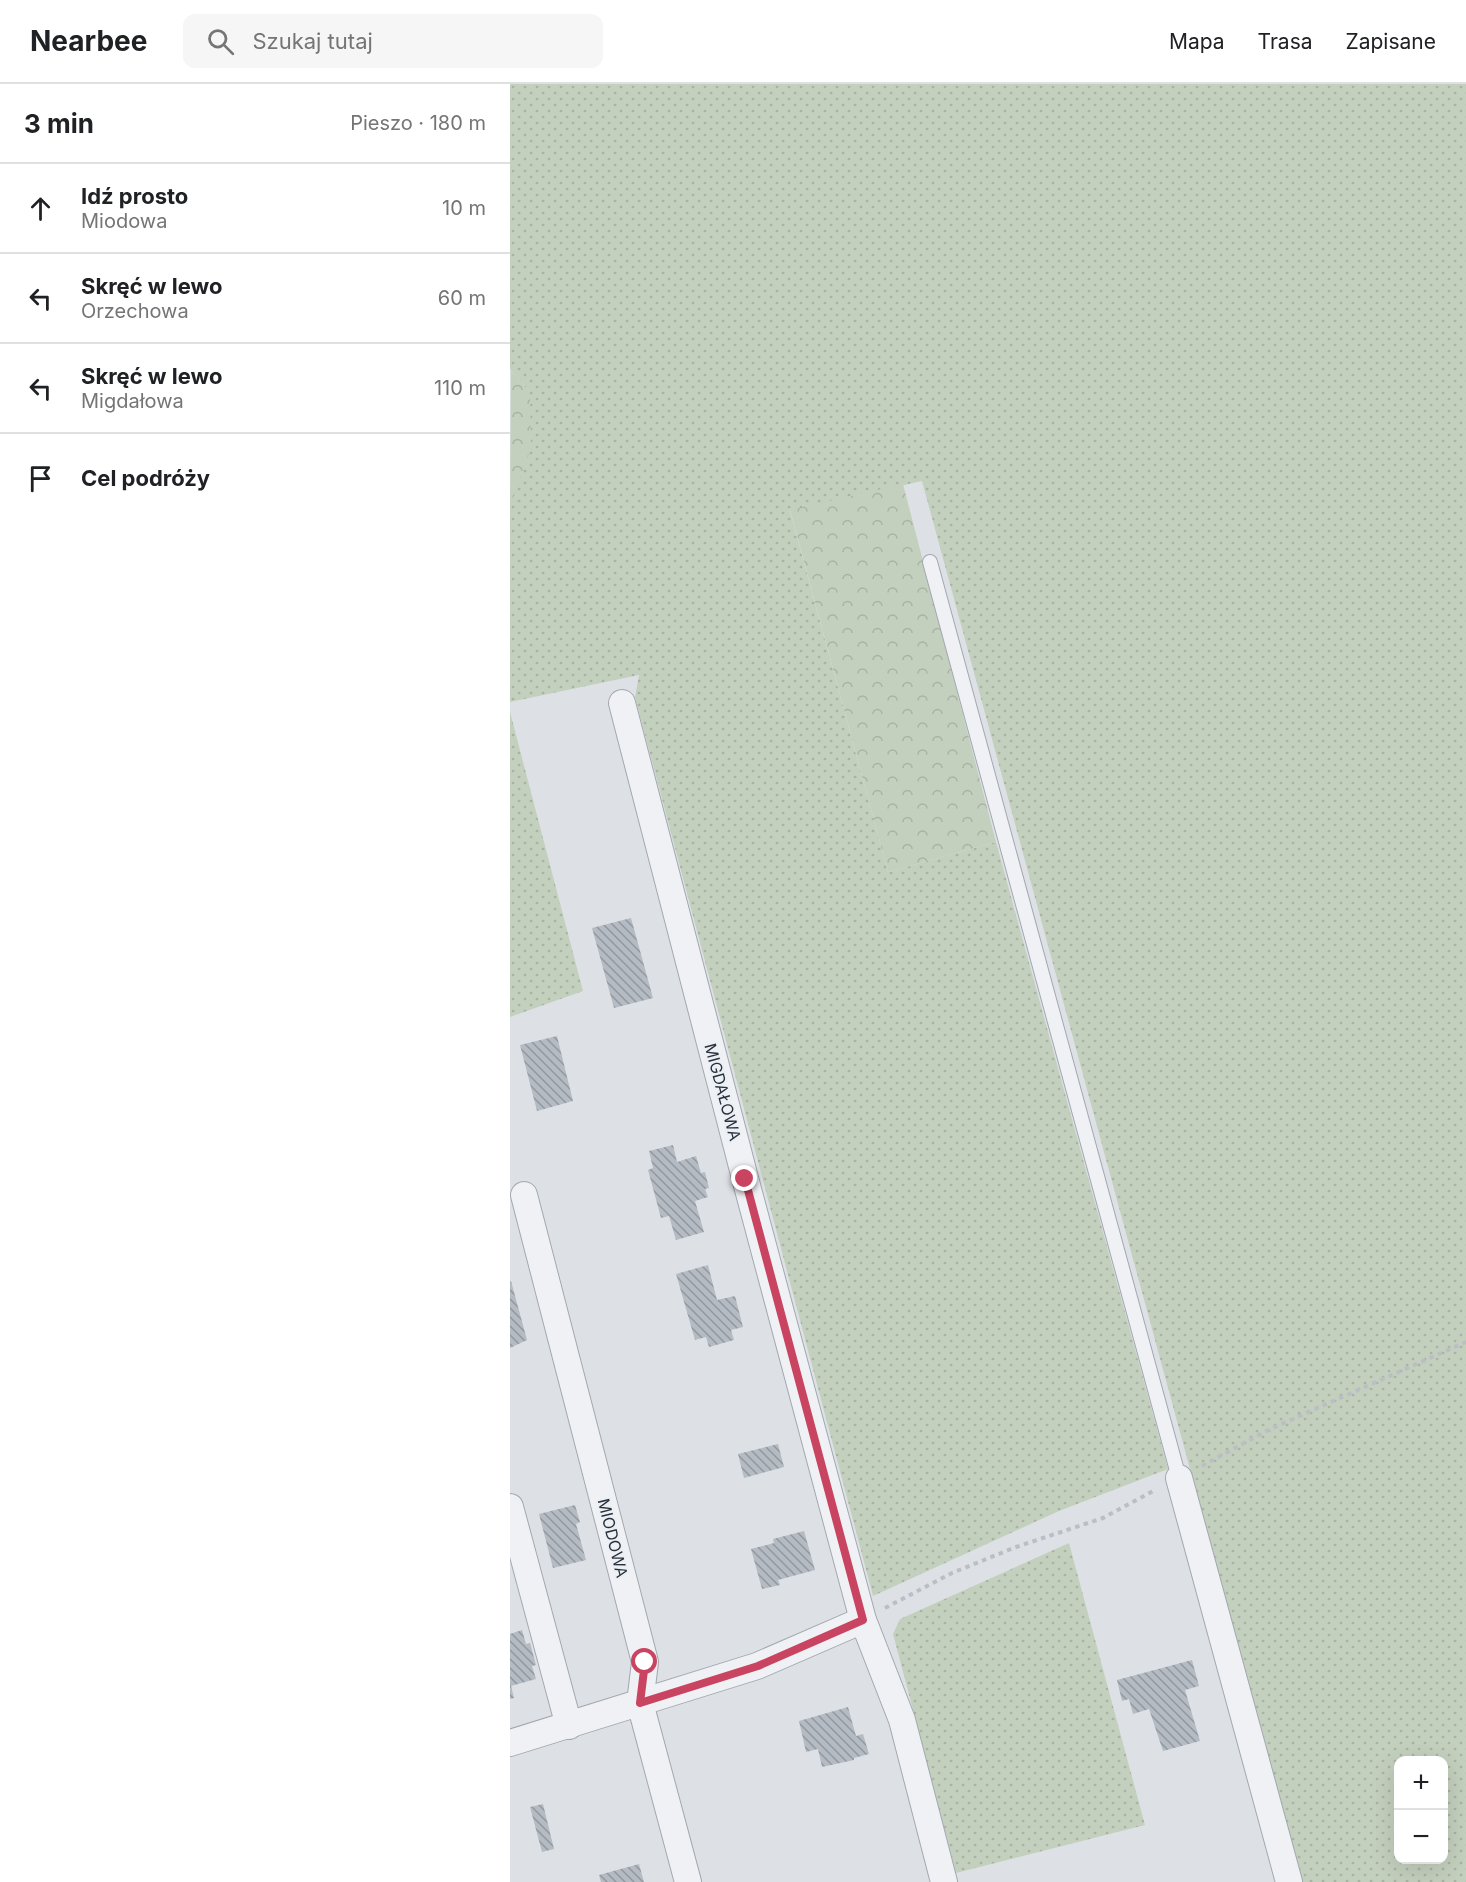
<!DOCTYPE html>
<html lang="pl">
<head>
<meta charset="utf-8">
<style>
  body { margin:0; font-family:Inter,sans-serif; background:#f6f6f6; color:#202124 }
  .controls { position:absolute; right:18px; bottom:18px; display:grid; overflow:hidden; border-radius:12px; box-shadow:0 6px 24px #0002 }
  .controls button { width:54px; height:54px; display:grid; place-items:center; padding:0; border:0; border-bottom:2px solid #e0e0e0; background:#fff; color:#202124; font:30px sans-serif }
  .stop { position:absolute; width:18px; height:18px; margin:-14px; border:4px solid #c94461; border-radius:50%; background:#fff }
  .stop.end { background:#c94461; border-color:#fff; box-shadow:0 2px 6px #0008 }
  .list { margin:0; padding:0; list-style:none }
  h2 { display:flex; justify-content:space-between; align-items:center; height:78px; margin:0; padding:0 24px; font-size:26px }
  h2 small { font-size:20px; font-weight:400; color:#757577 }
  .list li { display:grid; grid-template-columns:39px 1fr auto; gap:18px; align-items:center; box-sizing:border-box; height:90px; padding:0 24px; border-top:2px solid #e0e0e0 }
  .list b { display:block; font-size:22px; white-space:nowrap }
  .list p { margin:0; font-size:20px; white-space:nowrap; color:#757577 }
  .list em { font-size:20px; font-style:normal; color:#757577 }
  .icon { flex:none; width:33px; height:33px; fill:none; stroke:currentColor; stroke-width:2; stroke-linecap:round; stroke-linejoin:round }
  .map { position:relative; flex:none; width:956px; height:1798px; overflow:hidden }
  header { display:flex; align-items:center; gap:36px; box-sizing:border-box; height:84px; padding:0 30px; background:#fff; border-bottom:2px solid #e0e0e0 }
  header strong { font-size:28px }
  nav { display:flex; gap:33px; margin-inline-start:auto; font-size:21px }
  .search { width:420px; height:54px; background:#f6f6f6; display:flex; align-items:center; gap:15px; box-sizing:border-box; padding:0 21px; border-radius:12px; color:#757577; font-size:22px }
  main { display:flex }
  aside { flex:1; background:#fff }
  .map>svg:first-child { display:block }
  .grass { fill:url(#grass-dots); fill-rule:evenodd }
  .forest { fill:url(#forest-crowns) }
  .building { fill:url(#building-back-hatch) }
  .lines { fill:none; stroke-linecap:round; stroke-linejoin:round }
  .service-casing { stroke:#a3a8b0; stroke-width:16 }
  .minor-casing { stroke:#a3a8b0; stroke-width:28 }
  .path { stroke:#bbbfc5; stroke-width:4; stroke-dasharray:4.5 4.5; stroke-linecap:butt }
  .service { stroke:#eff1f5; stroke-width:14 }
  .minor { stroke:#eff1f5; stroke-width:26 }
  .route { stroke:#c94461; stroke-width:8 }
  .labels { text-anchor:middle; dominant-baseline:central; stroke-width:4.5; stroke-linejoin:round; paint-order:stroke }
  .street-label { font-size:16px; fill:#27303c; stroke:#ecf0f4 }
</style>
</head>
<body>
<header>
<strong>Nearbee</strong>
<div class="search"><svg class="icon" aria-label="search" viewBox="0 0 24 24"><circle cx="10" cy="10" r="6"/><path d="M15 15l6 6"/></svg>Szukaj tutaj</div>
<nav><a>Mapa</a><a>Trasa</a><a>Zapisane</a></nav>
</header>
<main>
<aside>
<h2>3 min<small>Pieszo · 180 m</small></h2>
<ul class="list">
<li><svg class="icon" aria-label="ahead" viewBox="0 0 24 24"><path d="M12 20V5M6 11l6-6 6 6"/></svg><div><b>Idź prosto</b><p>Miodowa</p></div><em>10 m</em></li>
<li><svg class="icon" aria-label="left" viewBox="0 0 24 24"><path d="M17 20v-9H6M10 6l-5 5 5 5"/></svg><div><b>Skręć w lewo</b><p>Orzechowa</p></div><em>60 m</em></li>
<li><svg class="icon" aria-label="left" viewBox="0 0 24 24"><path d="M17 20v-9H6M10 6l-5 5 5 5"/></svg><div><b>Skręć w lewo</b><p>Migdałowa</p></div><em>110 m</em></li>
<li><svg class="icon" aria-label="arrive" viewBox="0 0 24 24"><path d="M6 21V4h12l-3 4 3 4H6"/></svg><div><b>Cel podróży</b></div></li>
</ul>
</aside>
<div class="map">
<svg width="956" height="1798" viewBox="0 0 956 1798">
  <defs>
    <pattern id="grass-dots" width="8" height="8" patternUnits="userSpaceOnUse" patternTransform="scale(1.5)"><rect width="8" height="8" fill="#c4d0be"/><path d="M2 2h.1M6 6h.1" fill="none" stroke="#a8b3a4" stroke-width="1.8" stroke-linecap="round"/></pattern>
    <pattern id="forest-crowns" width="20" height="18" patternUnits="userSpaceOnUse" patternTransform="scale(1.5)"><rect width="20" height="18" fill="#c4d0be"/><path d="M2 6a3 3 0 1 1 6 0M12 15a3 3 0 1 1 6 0" fill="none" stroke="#a8b3a4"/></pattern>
    <pattern id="building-back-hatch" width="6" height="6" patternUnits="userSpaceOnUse" patternTransform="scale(1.5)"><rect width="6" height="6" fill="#b4bbc3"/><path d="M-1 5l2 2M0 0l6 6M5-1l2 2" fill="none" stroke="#9298a0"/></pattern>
  </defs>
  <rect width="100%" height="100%" fill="#dde1e6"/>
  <!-- grass -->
  <g class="grass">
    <path d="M 0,0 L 956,0 L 956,1798 L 792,1798 L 412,397 L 280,427 L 378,788 L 486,758 L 658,1385 L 549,1427 L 363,1512 L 125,613 L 129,591 L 0,618 L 0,421 L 20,308 L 0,285 ZM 888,1676 L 934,1676 L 934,1776 L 888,1776 Z"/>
    <polygon points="0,628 73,907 0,933"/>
    <polygon points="559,1459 635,1741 446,1789 383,1550 390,1535"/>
  </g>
  <!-- forest -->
  <g class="forest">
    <polygon points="1,286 20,308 21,364 0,421"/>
    <polygon points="393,400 486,758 378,788 280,426"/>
  </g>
  <!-- building -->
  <g class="building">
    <polygon points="121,834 143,914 104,924 82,844"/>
    <polygon points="47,952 63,1017 27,1027 10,961"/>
    <polygon points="163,1061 167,1078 186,1072 191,1089 195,1088 199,1104 195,1105 198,1113 185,1117 194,1148 166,1156 159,1132 151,1134 138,1086 143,1084 139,1067"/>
    <polygon points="198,1181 207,1216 225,1212 233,1243 221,1246 224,1256 199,1263 196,1253 185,1256 166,1190"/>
    <polygon points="1,1197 17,1256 0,1264 0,1198"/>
    <polygon points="268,1360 274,1383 234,1394 228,1370"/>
    <polygon points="65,1421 70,1438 66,1440 76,1476 43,1484 29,1430"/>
    <polygon points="294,1447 305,1486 268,1496 270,1501 252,1505 241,1465 264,1459 263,1455"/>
    <polygon points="12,1546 16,1560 20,1559 26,1581 22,1582 26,1595 1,1602 4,1614 0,1615 0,1550"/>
    <polygon points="682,1576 689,1602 675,1606 690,1657 653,1667 639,1625 623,1630 619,1615 612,1617 607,1596"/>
    <polygon points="338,1623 346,1652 353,1650 359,1670 344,1674 344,1676 312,1683 308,1665 296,1668 289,1637"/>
    <polygon points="33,1720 44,1765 32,1768 20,1723"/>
    <polygon points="129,1780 134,1798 91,1798 89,1791"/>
  </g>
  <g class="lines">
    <defs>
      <polyline id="service" points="420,478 669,1394"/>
      <g id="minor">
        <polyline points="112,619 235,1094 353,1536 392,1636 434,1798"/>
        <polyline points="14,1111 135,1578 130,1619 178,1798"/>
        <polyline points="669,1394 779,1798"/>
        <polyline points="0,1423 59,1642"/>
        <polyline points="0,1659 247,1582 353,1536"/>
      </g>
    </defs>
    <!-- service casing -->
    <use href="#service" class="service-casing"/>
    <!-- minor casing -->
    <use href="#minor" class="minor-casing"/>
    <!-- path -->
    <g class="path">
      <polyline points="692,1382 758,1346 956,1258"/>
      <polyline points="375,1524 442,1489 506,1463 593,1434 645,1406"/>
    </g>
    <!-- service -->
    <use href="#service" class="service"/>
    <!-- minor -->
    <use href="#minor" class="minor"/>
  </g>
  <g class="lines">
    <!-- route -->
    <polyline class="route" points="135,1578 130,1619 248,1582 353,1536 235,1095"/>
  </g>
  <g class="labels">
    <!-- street labels -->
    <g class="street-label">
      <text transform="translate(213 1008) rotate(75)">MIGDAŁOWA</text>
      <text transform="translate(103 1454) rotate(76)">MIODOWA</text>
    </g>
  </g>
</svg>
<div class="controls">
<button>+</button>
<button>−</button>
</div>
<div class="stop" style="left:135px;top:1578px"></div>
<div class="stop end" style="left:235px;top:1095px"></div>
</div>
</main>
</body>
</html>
